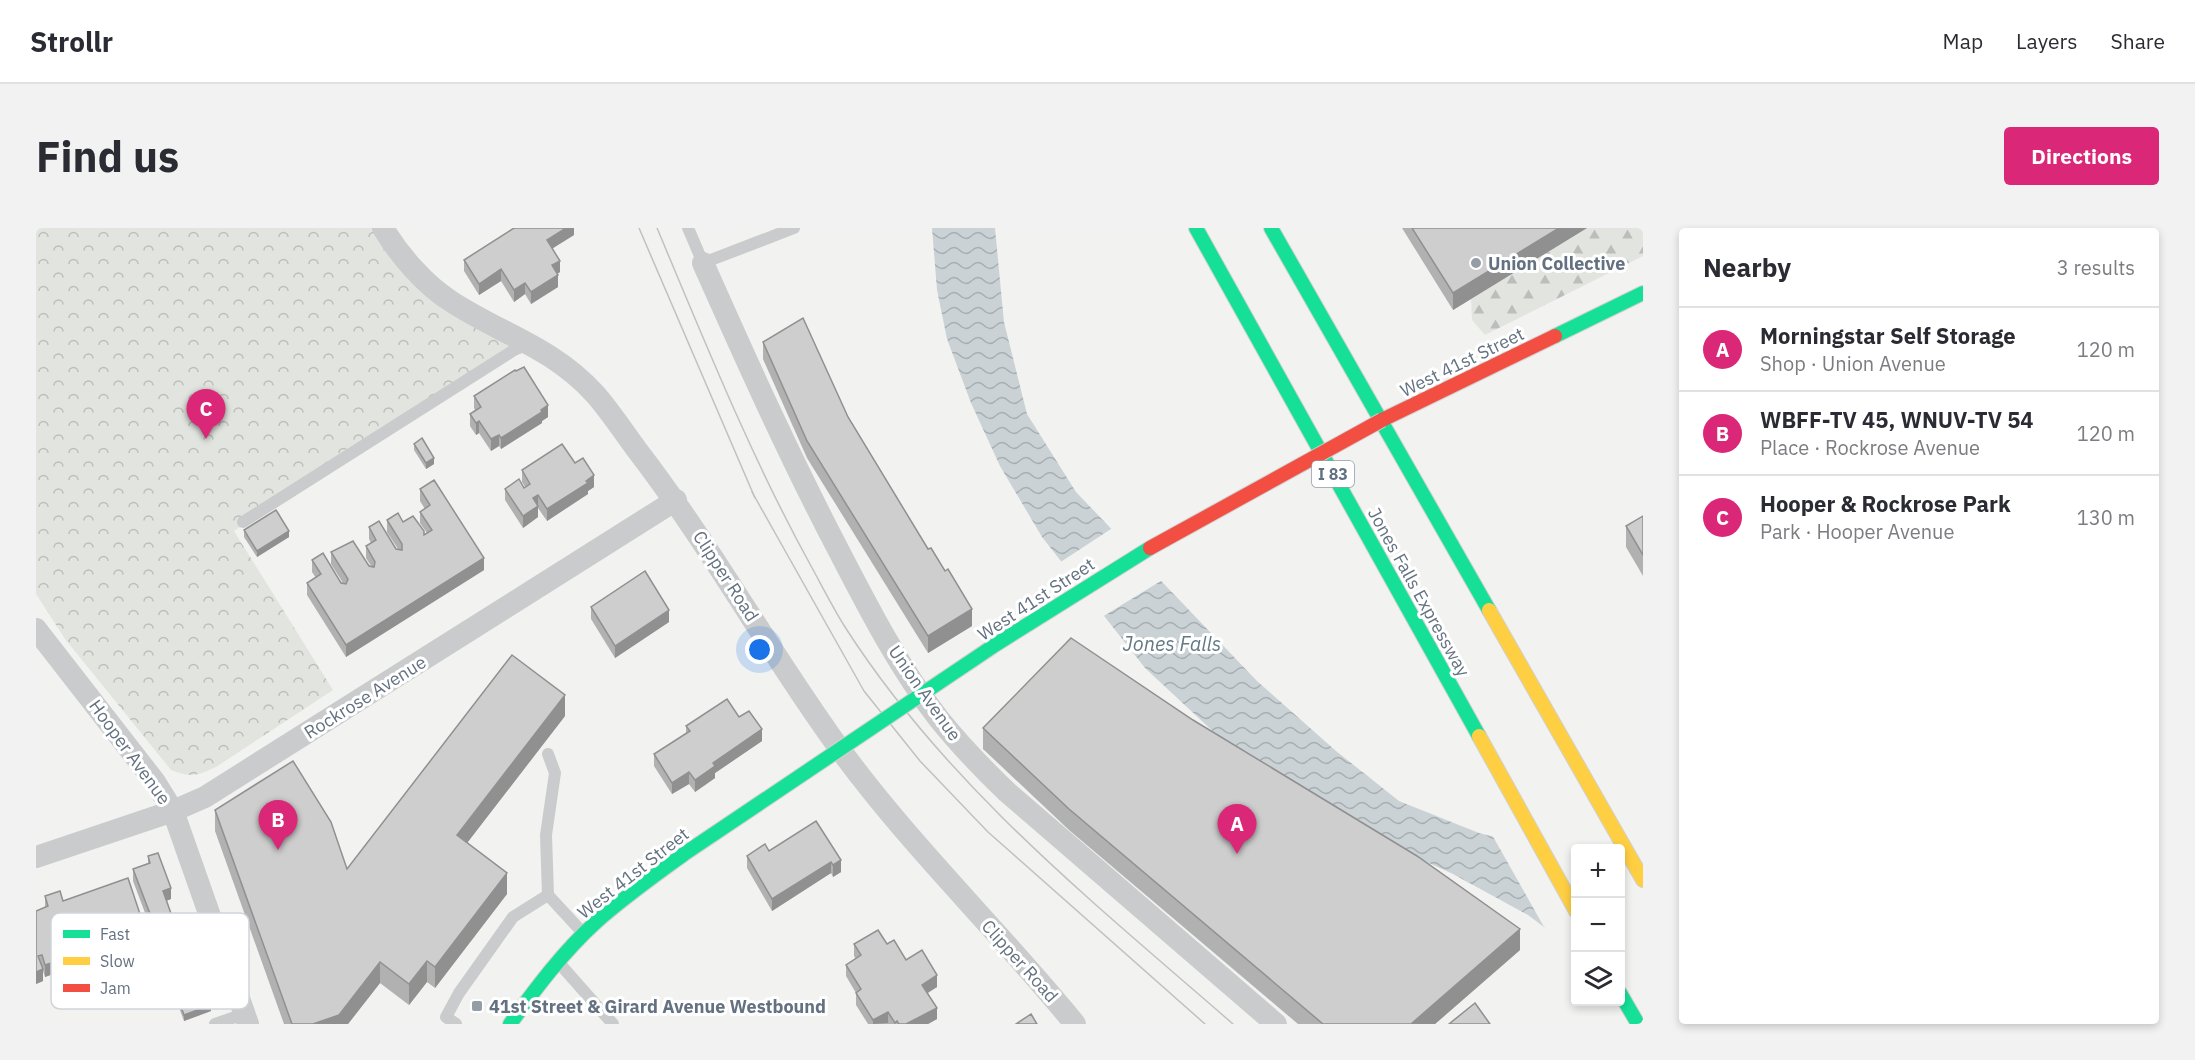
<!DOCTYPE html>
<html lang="en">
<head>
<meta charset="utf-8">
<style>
  body { margin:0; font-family:"IBM Plex Sans",sans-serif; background:#f2f2f3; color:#2b2b33 }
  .controls { position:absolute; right:18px; bottom:18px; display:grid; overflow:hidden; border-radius:6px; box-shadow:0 3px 9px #0003 }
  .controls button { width:54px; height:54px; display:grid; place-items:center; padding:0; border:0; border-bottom:2px solid #e1e1e2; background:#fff; color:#2b2b33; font:30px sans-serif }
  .you { position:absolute; left:724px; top:422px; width:21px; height:21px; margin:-15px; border:4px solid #fff; border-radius:50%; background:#1a73e8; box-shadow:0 0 0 9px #1a73e833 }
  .badge { display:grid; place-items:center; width:39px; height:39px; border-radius:50%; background:#db2777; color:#fff; font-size:20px; font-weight:700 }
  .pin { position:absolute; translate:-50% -50px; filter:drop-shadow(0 2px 3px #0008) }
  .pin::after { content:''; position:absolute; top:32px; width:21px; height:18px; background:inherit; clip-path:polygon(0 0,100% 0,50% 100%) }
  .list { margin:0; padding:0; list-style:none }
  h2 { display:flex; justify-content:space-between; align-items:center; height:78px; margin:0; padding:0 24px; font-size:26px }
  h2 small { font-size:20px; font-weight:400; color:#7c7c81 }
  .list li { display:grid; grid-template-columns:39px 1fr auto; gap:18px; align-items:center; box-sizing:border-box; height:84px; padding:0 24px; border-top:2px solid #e1e1e2 }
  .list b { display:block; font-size:22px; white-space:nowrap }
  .list p { margin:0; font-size:20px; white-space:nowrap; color:#7c7c81 }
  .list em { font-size:20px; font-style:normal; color:#7c7c81 }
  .icon { flex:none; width:33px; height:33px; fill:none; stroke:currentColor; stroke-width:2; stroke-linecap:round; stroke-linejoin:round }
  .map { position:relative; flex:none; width:1607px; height:796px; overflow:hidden; border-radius:6px }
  header { display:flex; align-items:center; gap:36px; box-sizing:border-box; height:84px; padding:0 30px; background:#fff; border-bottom:2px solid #e1e1e2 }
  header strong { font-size:28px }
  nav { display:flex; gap:33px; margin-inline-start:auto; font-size:21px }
  .intro { display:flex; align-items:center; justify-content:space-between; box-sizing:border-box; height:144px; padding:0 36px }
  h1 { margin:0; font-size:42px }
  .button { padding:15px 27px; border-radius:6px; background:#db2777; color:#fff; font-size:21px; font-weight:700 }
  main { display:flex; gap:36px; padding:0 36px }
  aside { flex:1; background:#fff; border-radius:6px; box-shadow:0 3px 9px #0003 }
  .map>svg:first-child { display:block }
  .forest { fill:url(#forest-firs) }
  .park { fill:url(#park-crowns) }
  .water { fill:url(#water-waves) }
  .pier { fill:#f2f3f0 }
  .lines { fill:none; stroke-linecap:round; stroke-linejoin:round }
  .fast-casing { stroke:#d0d1d1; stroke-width:16 }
  .slow-casing { stroke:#d0d1d1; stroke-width:16 }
  .jam-casing { stroke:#d0d1d1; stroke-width:16 }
  .lane { stroke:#cacbcc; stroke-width:12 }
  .street { stroke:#cacbcc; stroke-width:22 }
  .fast { stroke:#16e098; stroke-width:14 }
  .slow { stroke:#ffcf43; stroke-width:14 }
  .jam { stroke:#f24e42; stroke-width:14 }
  .tram { stroke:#c0c1c1; stroke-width:1.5 }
  .fast-bridge-casing { stroke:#d0d1d1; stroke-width:16; stroke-linecap:butt }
  .jam-bridge-casing { stroke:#d0d1d1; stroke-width:16; stroke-linecap:butt }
  .fast-bridge { stroke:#16e098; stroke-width:14 }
  .jam-bridge { stroke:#f24e42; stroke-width:14 }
  .wall { fill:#b0b1b0 }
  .shaded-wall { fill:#909090 }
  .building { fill:#cdcecd; stroke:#909090; stroke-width:1.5 }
  .poi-dot { fill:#959ea7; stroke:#fff; stroke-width:2 }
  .labels { text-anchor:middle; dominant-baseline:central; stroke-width:6; stroke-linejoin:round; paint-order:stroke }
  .shield { fill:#fff; stroke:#929ca6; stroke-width:1.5 }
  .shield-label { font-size:16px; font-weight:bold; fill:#637180 }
  .poi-label { font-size:18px; font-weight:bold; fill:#637180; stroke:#fff; text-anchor:start }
  .street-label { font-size:18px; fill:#637180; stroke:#fff }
  .water-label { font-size:20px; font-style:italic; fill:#637a85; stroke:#fff }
  .key { fill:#fff; stroke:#d0d4d9; stroke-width:1.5 }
  .key-label { font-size:16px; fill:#637180 }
</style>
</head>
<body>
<header>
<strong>Strollr</strong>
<nav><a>Map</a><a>Layers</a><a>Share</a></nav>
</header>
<div class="intro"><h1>Find us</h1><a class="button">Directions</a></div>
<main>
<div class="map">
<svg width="1607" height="796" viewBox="0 0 1607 796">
  <defs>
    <pattern id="forest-firs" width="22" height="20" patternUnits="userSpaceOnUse" patternTransform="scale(1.5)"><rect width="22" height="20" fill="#e2e5df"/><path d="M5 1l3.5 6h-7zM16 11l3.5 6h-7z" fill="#bbbeba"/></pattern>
    <pattern id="park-crowns" width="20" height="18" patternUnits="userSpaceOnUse" patternTransform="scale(1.5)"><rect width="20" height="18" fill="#e2e5df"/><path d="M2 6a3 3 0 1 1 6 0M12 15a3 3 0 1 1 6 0" fill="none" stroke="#bbbeba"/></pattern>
    <pattern id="water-waves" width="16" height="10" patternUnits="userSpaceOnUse" patternTransform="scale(1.5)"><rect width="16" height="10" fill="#cbd2d5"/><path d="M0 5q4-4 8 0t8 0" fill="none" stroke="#a8afb2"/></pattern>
  </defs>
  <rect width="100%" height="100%" fill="#f2f3f0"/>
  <!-- forest -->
  <polygon class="forest" points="1551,0 1607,0 1607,28 1449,107 1436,92 1435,71"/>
  <!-- park -->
  <path class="park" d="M 0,0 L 347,0 L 356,13 L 483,119 L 198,303 L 297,462 L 180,539 C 161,548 155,550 135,542 L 29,411 L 0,366 Z"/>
  <!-- water -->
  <polygon class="water" points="896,0 959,0 968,94 991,186 1040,264 1221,453 1300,523 1363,573 1443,605 1478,614 1537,721 1492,687 1417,646 1347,614 1183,509 1109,440 1006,309 964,238 935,175 911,111 901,62"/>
  <!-- pier -->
  <g class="pier">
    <polygon points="1078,299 1128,351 1066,389 1023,335"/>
    <polygon points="1455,605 1530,619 1540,626 1540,727 1512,706"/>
    <polygon points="1584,655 1607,671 1607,796 1584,774"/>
  </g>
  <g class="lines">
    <defs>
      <g id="fast">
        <polyline points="1160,0 1443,508"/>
        <polyline points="1235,0 1453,382"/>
        <polyline points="1519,108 1607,65"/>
        <polyline points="1584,765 1602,796"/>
        <path d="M 474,796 C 500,760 527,724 560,694 C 588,669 618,648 648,626"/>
      </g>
      <g id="slow">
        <polyline points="1453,382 1607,652"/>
        <polyline points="1443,508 1540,683"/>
      </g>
      <polyline id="jam" points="1346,192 1519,108"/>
    </defs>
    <!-- fast casing -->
    <use href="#fast" class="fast-casing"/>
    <!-- slow casing -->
    <use href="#slow" class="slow-casing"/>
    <!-- jam casing -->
    <use href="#jam" class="jam-casing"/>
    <!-- lane -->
    <g class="lane">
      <polyline points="652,0 667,35 758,0"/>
      <polyline points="207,294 478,122 494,115"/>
      <polyline points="512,526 519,545 510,607 512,667 547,705"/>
      <polyline points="523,735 577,796"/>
      <polyline points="179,796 208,786"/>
      <polyline points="420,796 410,789 423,765 477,689 512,667"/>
    </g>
    <!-- street -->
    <g class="street">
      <path d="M 347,0 C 363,27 389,57 416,74 C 467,107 516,119 559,166 C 574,183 587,203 601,222 C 671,313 727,413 793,506 C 866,610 959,698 1039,796"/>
      <path d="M 667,35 C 711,134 755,232 805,327 C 834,383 864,441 903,491 C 924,517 947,541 971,564 L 1240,796"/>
      <polyline points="0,401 119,554 137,583 212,796"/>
      <polyline points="0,629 137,583 169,569 640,272"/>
    </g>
    <!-- fast -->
    <use href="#fast" class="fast"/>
    <!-- slow -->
    <use href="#slow" class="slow"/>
    <!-- jam -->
    <use href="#jam" class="jam"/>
    <!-- tram -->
    <g class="tram">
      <polyline points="603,0 719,270"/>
      <path d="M 621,0 C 669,114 715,229 775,338 C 786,358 797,380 809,399 C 910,557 1058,675 1197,796"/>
      <polyline points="716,264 828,463 884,533 952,604 1169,796"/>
    </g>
    <defs>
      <polyline id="fast-bridge" points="648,626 959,417 1114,320"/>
      <polyline id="jam-bridge" points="1114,320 1346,192"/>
    </defs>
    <!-- fast-bridge casing -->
    <use href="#fast-bridge" class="fast-bridge-casing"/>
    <!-- jam-bridge casing -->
    <use href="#jam-bridge" class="jam-bridge-casing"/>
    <!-- fast-bridge -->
    <use href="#fast-bridge" class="fast-bridge"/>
    <!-- jam-bridge -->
    <use href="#jam-bridge" class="jam-bridge"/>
  </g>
  <!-- wall -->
  <g class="wall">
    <polygon points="538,0 538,7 516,20 524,44 521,46 522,59 495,76 489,66 478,74 465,53 443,67 428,43 428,32"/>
    <polygon points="1366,0 1551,0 1417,82"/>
    <polygon points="727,114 812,189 892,321 936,398 892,425 771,230 727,131"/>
    <polygon points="480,143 512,189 506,193 506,195 465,221 463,218 455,223 443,205 440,207 434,198 434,186 439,182 438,180 438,168"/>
    <polygon points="378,216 398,236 390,241 378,222"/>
    <polygon points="539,235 558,259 552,263 552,266 511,293 502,280 502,289 487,300 469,272 469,261 489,259 486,254 486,242"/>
    <polygon points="384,261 448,342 310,429 271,367 271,355 280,350 276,344 276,332 307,355 295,336 295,324 335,338 330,330 330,318 335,315 333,311 333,299 360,321 362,321 351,304 351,292 367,294 388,307 391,305 384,295 384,284 389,281 384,273"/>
    <polygon points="1607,288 1607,348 1590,319 1590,298"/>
    <polygon points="208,302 253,309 221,329 208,309"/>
    <polygon points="555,379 633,394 579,430 555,391"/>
    <polygon points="529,488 431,615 471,666 399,760 391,754 373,777 344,755 312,796 248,796 179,603 179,582 311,641"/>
    <polygon points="703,489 726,513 679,545 679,550 659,564 653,556 636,566 618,538 618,526 650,505 650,498"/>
    <polygon points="947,500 1484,722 1399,796 1262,796 1033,602 947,521"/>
    <polygon points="780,593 805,644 797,649 795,645 736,683 711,640 711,628 733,623"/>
    <polygon points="112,628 135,671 130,673 145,716 122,724 117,712 117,706 97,653 97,641 112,635"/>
    <polygon points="9,668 27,673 106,701 108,717 92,723 88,710 89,727 73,732 67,717 69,734 33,743 28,731 28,742 9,749 7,743 7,753 0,756 9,679"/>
    <polygon points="818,716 851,716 901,759 892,765 901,791 892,796 832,796 820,777 820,765 810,748 810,737 820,731 818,728"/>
    <polygon points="130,738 175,783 148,793 130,744"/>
  </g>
  <!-- shaded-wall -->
  <g class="shaded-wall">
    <polygon points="530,0 538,0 538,7 511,24 511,12"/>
    <polygon points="1523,0 1551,0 1417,82 1417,65"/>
    <polygon points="524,33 524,44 516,49 516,37"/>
    <polygon points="465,41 465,53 443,67 443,56"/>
    <polygon points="522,47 522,59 495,76 495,64"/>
    <polygon points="489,55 489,66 478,74 478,62"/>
    <polygon points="512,177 512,189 506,193 506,195 465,221 465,210"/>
    <polygon points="443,193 443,205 440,207 440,195"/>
    <polygon points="463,207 463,218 455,223 455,211"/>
    <polygon points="398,230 398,236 390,241 390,235"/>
    <polygon points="558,247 558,259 552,263 552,266 511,293 511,281"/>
    <polygon points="502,267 502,289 487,300 487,288 497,270"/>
    <polygon points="253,303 253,309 221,329 221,323"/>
    <polygon points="448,330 448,342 310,429 310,417"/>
    <polygon points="936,381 936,398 892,425 892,408"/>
    <polygon points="633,382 633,394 579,430 579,418"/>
    <polygon points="529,467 529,488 421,628 421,607"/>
    <polygon points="726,501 726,513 679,545 679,550 659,564 659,552 677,535"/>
    <polygon points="653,544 653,556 636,566 636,555"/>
    <polygon points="805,632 805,644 797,649 797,637"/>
    <polygon points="795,634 795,645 736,683 736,671"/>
    <polygon points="471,645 471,666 399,760 399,739"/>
    <polygon points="135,660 135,671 127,674 127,663"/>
    <polygon points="88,698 88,710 84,699"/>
    <polygon points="1484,701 1484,722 1399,796 1375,796"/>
    <polygon points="145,704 145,716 122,724 122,713"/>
    <polygon points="68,705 68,717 65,718 65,706"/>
    <polygon points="108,706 108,717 92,723 92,711"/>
    <polygon points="89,715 89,727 73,732 73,720"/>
    <polygon points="28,719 28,742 9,749 9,737 24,720"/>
    <polygon points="69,722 69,734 33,743 33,732"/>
    <polygon points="391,733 391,754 373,777 373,756"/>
    <polygon points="344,734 344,755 312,796 277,796"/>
    <polygon points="7,741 7,753 0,756 0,744"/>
    <polygon points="901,747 901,759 886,768 886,757"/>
    <polygon points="175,777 175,783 148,793 148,787"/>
    <polygon points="901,780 901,791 892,796 870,796"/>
    <polygon points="852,784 852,795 837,796 837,792"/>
  </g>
  <!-- building -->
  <g class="building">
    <polygon points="478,0 530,0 511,12 524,33 516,37 522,47 495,64 489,55 478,62 465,41 443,56 428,32"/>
    <polygon points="1376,0 1523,0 1417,65"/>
    <polygon points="767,90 812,189 892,321 895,320 909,343 912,341 936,381 892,408 771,213 727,114"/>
    <polygon points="488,139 512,177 505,182 506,184 465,210 463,207 455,211 443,193 440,195 434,186 445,179 438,168 479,142 480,143"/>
    <polygon points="386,210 398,230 390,235 378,216"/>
    <polygon points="526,216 539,235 547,230 558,247 550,253 552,255 511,281 502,267 497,270 502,278 487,288 469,261 483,251 488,260 494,256 486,242"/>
    <polygon points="398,252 448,330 310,417 271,355 285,346 276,332 287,325 305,355 310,356 312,351 295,324 317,313 333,338 338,339 339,334 330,318 340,312 333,299 343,293 360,321 366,322 366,316 351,292 362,285 367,294 377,288 388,303 388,307 396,302 384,284 394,277 384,261"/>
    <polygon points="240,282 253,303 221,323 208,302"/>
    <polygon points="1607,288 1607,327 1590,298"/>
    <polygon points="609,343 633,382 579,418 555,379"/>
    <polygon points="1035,410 1157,492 1381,628 1484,701 1375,796 1287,796 1033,581 947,500"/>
    <polygon points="476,427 529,467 421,607 471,645 399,739 391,733 373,756 344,734 303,787 277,796 256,796 179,582 257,533 295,594 311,641"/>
    <polygon points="691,471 703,489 713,483 726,501 677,535 679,538 659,552 653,544 636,555 618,526 654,503 650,498"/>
    <polygon points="780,593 805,632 797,637 795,634 736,671 711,628 729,616 733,623"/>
    <polygon points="122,625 135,660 127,663 137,691 140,690 145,704 122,713 117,700 119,699 97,641 114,635 112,628"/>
    <polygon points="92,650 106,692 104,693 108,706 92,711 88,698 84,699 89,715 73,720 68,705 65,706 69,722 33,732 28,719 24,720 28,731 9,737 6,727 2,728 7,741 0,744 0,683 12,678 9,668 24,663 27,673"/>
    <polygon points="842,702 851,716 858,712 870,732 886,722 901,747 886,757 901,780 870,796 863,796 861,793 859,795 852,784 837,792 820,765 825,761 810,737 825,727 818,716"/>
    <polygon points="157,728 175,777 148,787 130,738"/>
    <polygon points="1439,775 1454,796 1413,796"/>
    <polygon points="995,786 1001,796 980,796"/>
  </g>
  <!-- markers -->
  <g class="poi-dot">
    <circle cx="1440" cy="35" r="6"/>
    <rect x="435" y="772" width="12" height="12" rx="3"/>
  </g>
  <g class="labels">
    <!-- shield labels -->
    <rect class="shield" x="1276" y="233" width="42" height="26" rx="4.5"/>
    <g class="shield-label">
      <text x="1297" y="246">I 83</text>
    </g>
    <!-- poi labels -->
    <g class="poi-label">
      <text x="1452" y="35">Union Collective</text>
      <text x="453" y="778">41st Street &amp; Girard Avenue Westbound</text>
    </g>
    <!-- street labels -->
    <g class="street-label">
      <text transform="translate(1426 134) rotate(-26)">West 41st Street</text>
      <text transform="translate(690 348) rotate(57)">Clipper Road</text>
      <text transform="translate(1383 364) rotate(61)">Jones Falls Expressway</text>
      <text transform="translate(1000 371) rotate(-33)">West 41st Street</text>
      <text transform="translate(889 465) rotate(55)">Union Avenue</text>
      <text transform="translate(329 469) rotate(-32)">Rockrose Avenue</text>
      <text transform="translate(94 524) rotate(54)">Hooper Avenue</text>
      <text transform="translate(597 645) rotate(-38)">West 41st Street</text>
      <text transform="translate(984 733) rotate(48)">Clipper Road</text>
    </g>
    <!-- water labels -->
    <g class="water-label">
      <text x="1136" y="415">Jones Falls</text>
    </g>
  </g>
  <!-- legend -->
  <rect x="15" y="685" width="198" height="96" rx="9" class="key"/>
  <rect x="27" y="702" width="27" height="8" fill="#16e098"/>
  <rect x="27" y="729" width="27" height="8" fill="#ffcf43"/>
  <rect x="27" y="756" width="27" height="8" fill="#f24e42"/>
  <g class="key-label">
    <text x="64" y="712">Fast</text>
    <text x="64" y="739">Slow</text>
    <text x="64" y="766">Jam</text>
  </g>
</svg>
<div class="controls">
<button>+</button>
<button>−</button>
<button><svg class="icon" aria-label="layers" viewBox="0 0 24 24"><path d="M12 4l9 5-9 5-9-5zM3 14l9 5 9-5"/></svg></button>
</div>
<div class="you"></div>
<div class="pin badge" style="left:1201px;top:626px">A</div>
<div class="pin badge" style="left:242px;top:622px">B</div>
<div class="pin badge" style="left:170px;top:211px">C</div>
</div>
<aside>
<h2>Nearby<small>3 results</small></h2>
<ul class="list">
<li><span class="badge">A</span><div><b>Morningstar Self Storage</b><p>Shop · Union Avenue</p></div><em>120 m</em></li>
<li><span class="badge">B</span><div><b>WBFF-TV 45, WNUV-TV 54</b><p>Place · Rockrose Avenue</p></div><em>120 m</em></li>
<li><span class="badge">C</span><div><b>Hooper &amp; Rockrose Park</b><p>Park · Hooper Avenue</p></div><em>130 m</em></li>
</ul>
</aside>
</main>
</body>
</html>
